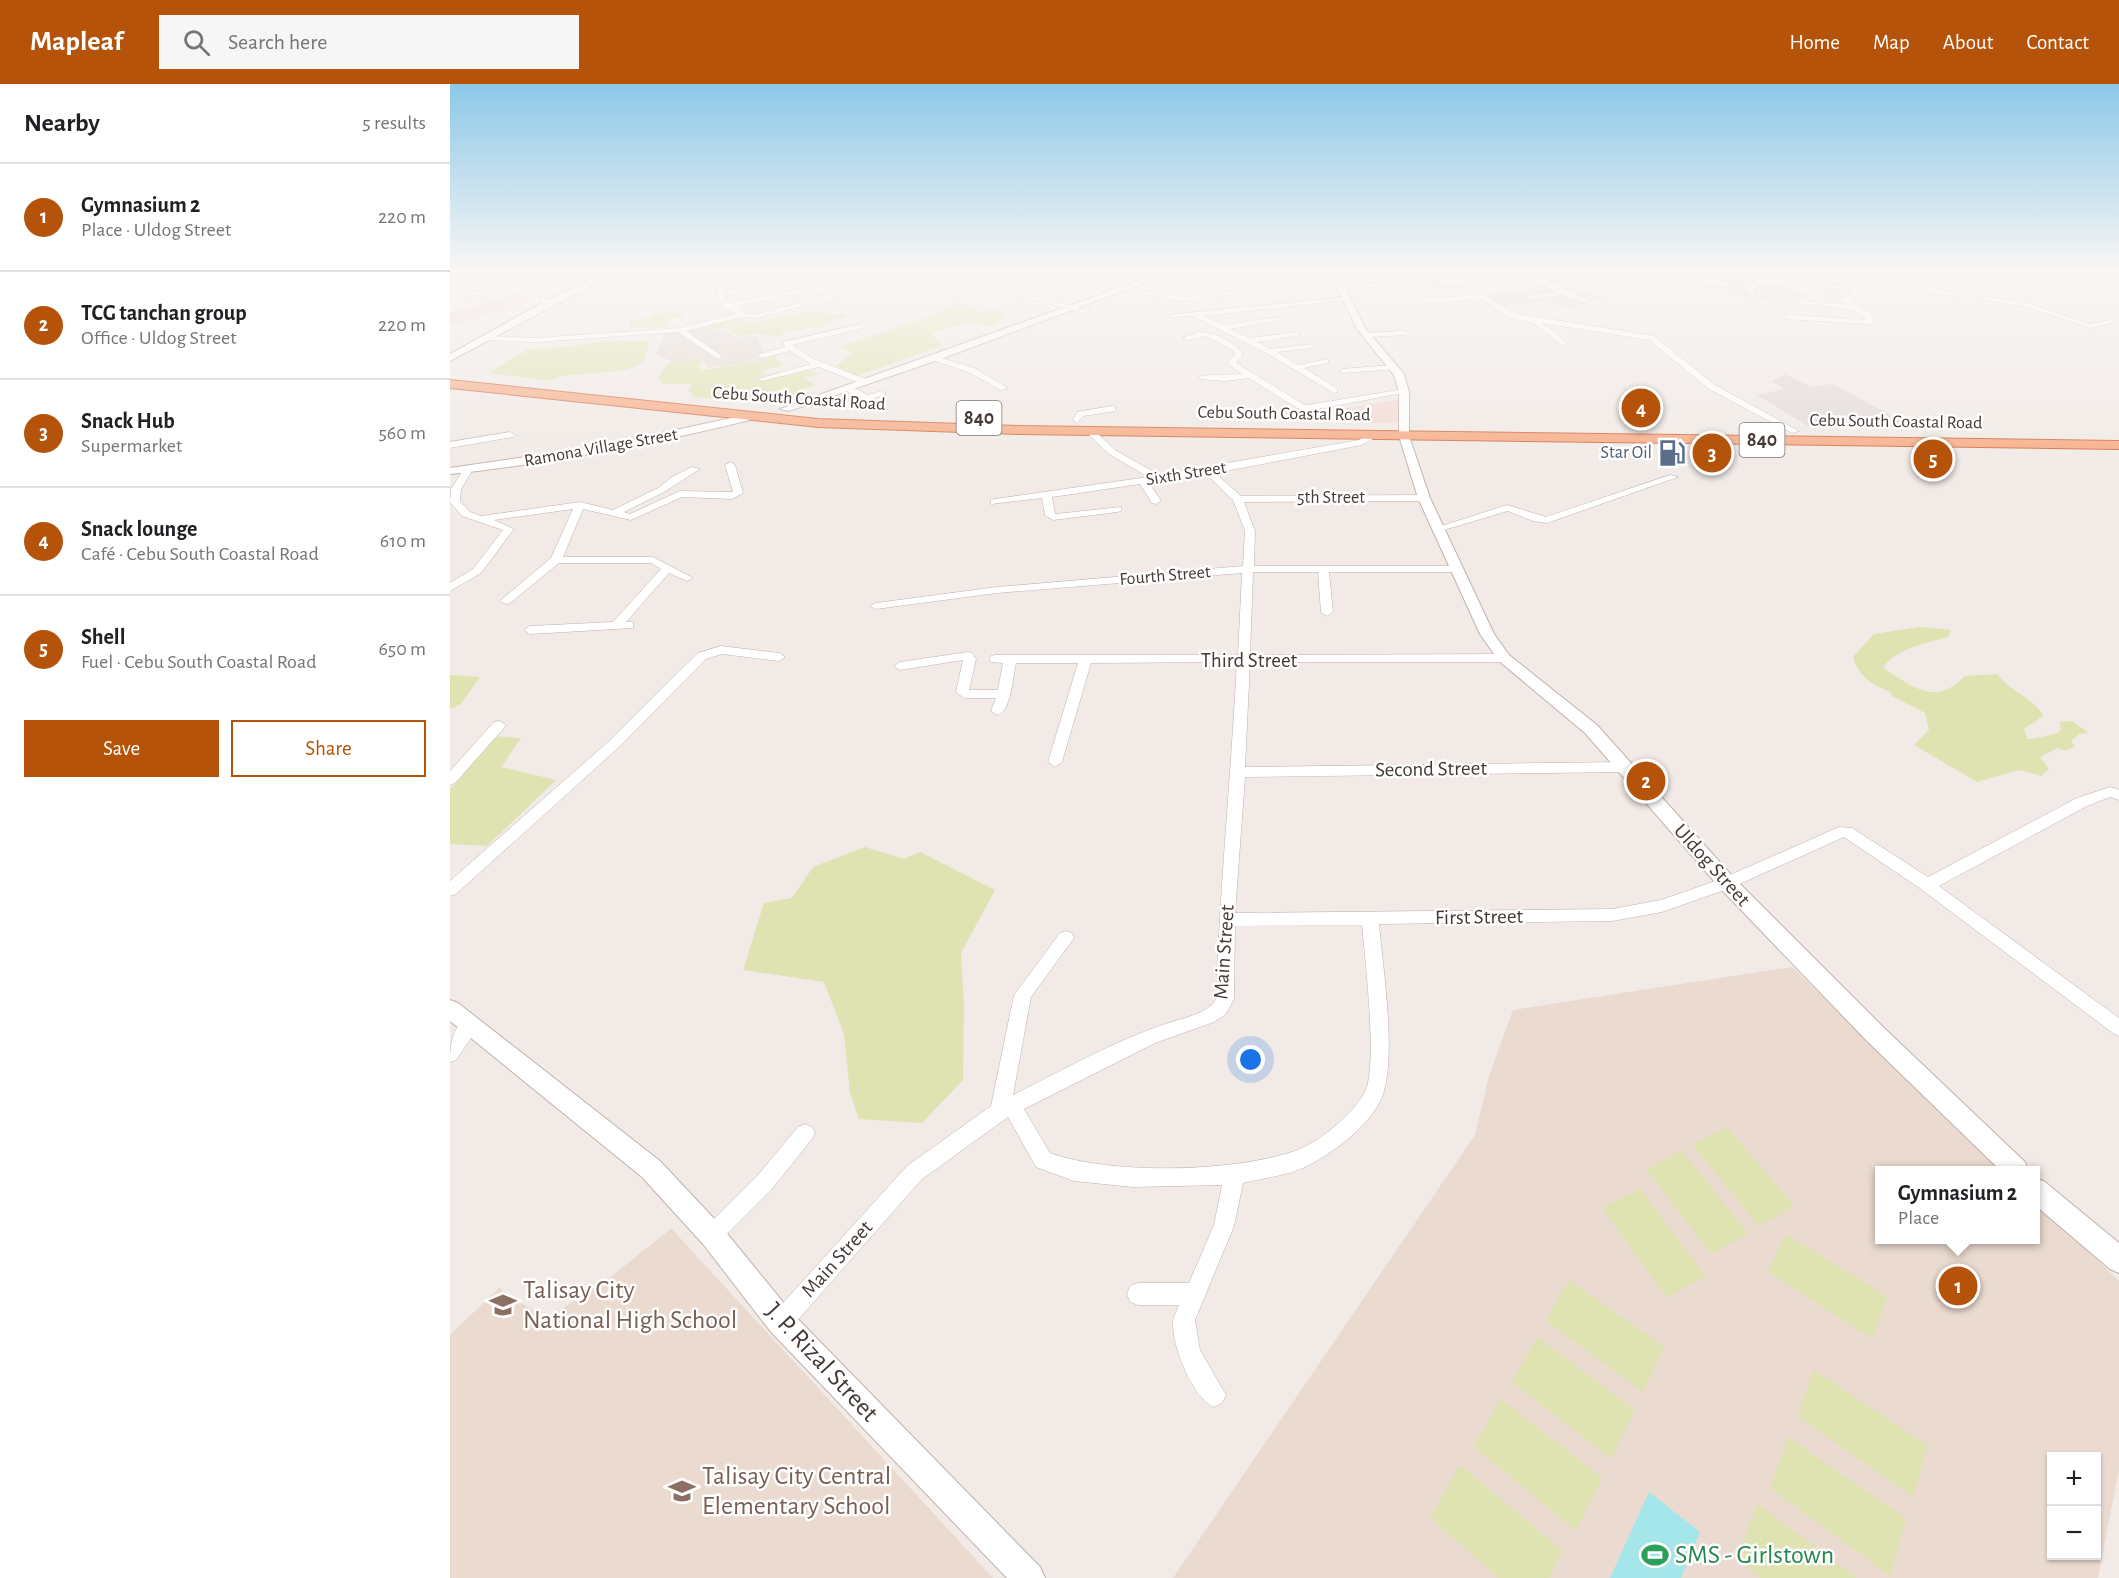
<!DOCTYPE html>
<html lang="en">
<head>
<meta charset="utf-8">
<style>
  body { margin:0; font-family:"Alegreya Sans",sans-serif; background:#f6f6f6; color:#202124 }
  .controls { position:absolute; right:18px; bottom:18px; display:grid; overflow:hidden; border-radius:0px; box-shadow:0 2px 4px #0004 }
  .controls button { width:54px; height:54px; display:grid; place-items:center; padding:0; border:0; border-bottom:2px solid #e0e0e0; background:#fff; color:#202124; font:30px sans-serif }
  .you { position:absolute; left:801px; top:976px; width:21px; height:21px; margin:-15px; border:4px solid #fff; border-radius:50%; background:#1a73e8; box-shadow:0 0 0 9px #1a73e833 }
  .badge { display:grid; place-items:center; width:39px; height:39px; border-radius:50%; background:#b45309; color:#fff; font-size:20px; font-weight:700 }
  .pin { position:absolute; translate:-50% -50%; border:3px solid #fff; box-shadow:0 2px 6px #0006 }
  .popup { position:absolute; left:1425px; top:1082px; width:165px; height:78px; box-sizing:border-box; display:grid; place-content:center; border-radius:0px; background:#fff; filter:drop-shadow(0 2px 4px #0005); font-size:20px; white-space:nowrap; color:#757577 }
  .popup b { font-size:22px; color:#202124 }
  .popup::after { content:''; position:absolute; left:50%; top:100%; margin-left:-12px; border:12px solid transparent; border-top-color:#fff }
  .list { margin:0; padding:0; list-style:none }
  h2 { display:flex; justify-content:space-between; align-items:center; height:78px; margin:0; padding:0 24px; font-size:26px }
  h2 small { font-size:20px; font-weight:400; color:#757577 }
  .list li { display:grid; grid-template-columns:39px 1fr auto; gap:18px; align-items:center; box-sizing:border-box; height:108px; padding:0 24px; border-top:2px solid #e0e0e0 }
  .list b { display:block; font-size:22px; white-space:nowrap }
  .list p { margin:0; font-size:20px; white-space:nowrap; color:#757577 }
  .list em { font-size:20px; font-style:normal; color:#757577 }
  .actions { display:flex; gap:12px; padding:18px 24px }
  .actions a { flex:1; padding:14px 0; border:2px solid #b45309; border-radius:0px; text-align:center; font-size:21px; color:#b45309 }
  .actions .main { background:#b45309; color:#fff }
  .icon { flex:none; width:33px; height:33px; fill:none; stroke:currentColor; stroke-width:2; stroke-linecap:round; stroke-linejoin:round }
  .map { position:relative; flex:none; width:1669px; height:1494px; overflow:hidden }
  header { display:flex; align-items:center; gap:36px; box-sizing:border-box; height:84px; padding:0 30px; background:#b45309; color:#fff }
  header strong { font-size:28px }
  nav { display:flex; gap:33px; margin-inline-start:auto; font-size:21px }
  .search { width:420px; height:54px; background:#f6f6f6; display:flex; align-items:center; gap:15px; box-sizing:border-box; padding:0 21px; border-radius:0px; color:#757577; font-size:22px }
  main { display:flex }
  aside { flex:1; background:#fff }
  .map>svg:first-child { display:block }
  .residential { fill:#e5dad4 }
  .commercial { fill:#f2d9d2 }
  .industrial { fill:#e1d9d7 }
  .education { fill:#eadad0; fill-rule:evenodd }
  .medical { fill:#f2d9de }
  .green { fill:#dee3b1 }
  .water { fill:#a5e6eb }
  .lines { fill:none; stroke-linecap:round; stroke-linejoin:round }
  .minor-casing { stroke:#bfb2ac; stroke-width:1 }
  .tertiary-casing { stroke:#bfb2ac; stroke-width:2 }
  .trunk-casing { stroke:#d26a3f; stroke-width:2 }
  .minor { fill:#fff; fill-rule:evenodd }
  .tertiary { fill:#fff; fill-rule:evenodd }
  .trunk { fill:#f6ab84; fill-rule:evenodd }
  .labels { text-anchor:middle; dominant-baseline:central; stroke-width:5; stroke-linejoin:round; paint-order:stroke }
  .far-street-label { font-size:18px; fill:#443935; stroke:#fff }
  .far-service-label { font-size:18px; fill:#4e5e75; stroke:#fff; text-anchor:end }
  .shield { fill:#fff; stroke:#7c7472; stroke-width:1.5 }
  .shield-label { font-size:20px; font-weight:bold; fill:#443935 }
  .street-label { font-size:21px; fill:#443935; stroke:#fff }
  .near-education-label { font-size:26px; fill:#785e54; stroke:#fff; text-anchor:start }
  .near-street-label { font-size:26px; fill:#443935; stroke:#fff }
  .near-leisure-label { font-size:26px; fill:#27864d; stroke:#fff; text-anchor:start }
</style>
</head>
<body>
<header>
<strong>Mapleaf</strong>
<div class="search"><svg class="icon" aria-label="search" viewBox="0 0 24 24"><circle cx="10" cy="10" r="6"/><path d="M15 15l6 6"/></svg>Search here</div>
<nav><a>Home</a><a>Map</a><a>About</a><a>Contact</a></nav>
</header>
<main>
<aside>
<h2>Nearby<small>5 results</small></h2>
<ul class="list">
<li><span class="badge">1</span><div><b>Gymnasium 2</b><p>Place · Uldog Street</p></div><em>220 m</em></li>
<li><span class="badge">2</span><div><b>TCG tanchan group</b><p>Office · Uldog Street</p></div><em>220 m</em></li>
<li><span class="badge">3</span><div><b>Snack Hub</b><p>Supermarket</p></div><em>560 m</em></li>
<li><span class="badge">4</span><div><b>Snack lounge</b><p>Café · Cebu South Coastal Road</p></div><em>610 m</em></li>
<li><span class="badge">5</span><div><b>Shell</b><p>Fuel · Cebu South Coastal Road</p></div><em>650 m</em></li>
</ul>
<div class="actions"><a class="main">Save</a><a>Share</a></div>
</aside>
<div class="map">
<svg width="1669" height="1494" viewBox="0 0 1669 1494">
  <rect width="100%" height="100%" fill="#f1eae6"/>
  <!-- residential -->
  <g class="residential">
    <polygon points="953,187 1119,187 1122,188 1101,191 1125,206 1155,212 1120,226 1103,218 1049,222 1033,211 1086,205 1065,196 985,207"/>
    <polygon points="1249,187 1284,187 1303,190 1310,187 1371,187 1360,191 1395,201 1386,210 1349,199 1336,204 1360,212 1309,215 1237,198"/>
    <polygon points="255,242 259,245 273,245 285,253 308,252 315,276 257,284 252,274 223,278 206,270 216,246"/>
  </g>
  <!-- commercial -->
  <polygon class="commercial" points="953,315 950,337 944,339 908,339 885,326"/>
  <!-- industrial -->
  <polygon class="industrial" points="1335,290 1362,303 1382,300 1463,343 1358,342 1307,311 1334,305 1322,297"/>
  <!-- education -->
  <g class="education">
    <path d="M 1342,883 L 1554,1086 L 1430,1086 L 1430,1156 L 1586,1156 L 1586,1118 L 1669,1197 L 1669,1385 L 1648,1494 L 723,1494 L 1025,1051 L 1039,992 L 1063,926 ZM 1602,1372 L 1646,1372 L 1646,1472 L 1602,1472 Z"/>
    <polygon points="222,1144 230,1154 543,1494 0,1494 0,1251 49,1204 96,1235 158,1195"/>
  </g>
  <!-- medical -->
  <polygon class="medical" points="66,211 81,218 0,241 0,228"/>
  <!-- green -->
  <g class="green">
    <polygon points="509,218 531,228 548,224 555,233 541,242 518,239 481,248 492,261 407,292 386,282 403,268 393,265 391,262 479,233"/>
    <polygon points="359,227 396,231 395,234 375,238 375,242 331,248 334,251 324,252 309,250 289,252 275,243 259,245 255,243 287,233 298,239"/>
    <polygon points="216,228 234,229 232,233 215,235 218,241 213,243 180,243 180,237 201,234 200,231"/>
    <polygon points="155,257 193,257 199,259 194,277 185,283 170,287 112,292 101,297 38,289 78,265 105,264"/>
    <polygon points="338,266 326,272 327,276 333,281 311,287 316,291 349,283 370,290 354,294 366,301 346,307 350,312 319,319 243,313 242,308 237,307 243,300 212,300 208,294 218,279 250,274 251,280 247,282 252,286 317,276 312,272"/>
    <path d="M 1470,543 L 1501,546 L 1498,553 C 1478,558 1443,566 1433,584 C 1464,603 1485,623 1515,592 L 1547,590 C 1561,608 1582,613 1593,631 L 1584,639 L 1574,644 L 1577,655 C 1588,655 1597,651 1608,649 L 1611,645 L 1609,638 L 1622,637 L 1639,649 L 1629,650 L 1621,657 L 1625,662 L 1616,667 L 1608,664 L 1590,673 L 1599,685 L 1591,692 L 1569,686 L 1527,698 L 1464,661 L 1479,646 L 1475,629 L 1442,612 L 1440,608 C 1422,601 1408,592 1403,573 L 1424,550 Z"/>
    <polygon points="0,591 30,593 11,620 0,625"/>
    <polygon points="41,652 71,654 51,683 106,696 37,762 0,760 0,705 11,694"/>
    <polygon points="415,763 454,775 470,768 545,806 511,869 514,923 513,996 472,1039 409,1035 400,1008 394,950 374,898 293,886 314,819 342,814 363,783"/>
    <polygon points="1277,1043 1344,1122 1309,1142 1242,1060"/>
    <polygon points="1232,1067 1298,1150 1261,1170 1196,1085"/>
    <polygon points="1190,1105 1255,1192 1217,1214 1152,1124"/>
    <polygon points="1335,1150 1437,1212 1423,1255 1318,1188"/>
    <polygon points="1119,1196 1214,1263 1193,1308 1096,1237"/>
    <polygon points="1087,1253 1185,1326 1161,1375 1062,1298"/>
    <polygon points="1364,1286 1478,1362 1463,1413 1347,1332"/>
    <polygon points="1051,1315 1152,1394 1126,1447 1024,1363"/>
    <polygon points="1338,1353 1456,1435 1440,1492 1320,1404"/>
    <polygon points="1010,1381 1113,1467 1099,1494 1049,1494 980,1434"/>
    <polygon points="1307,1420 1407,1494 1311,1494 1287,1476"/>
  </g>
  <!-- water -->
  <polygon class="water" points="1199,1408 1250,1448 1231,1494 1160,1494"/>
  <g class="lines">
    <defs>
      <g id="minor">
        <polygon points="0,187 5,187 0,191"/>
        <path d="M 197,187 L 225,189 L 242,199 L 316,187 L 329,187 L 273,198 L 275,207 L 347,193 L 339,187 C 350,186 379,205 383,214 L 306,234 L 291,233 L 236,247 L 271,271 L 272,273 L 268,275 L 228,248 L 87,258 L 35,256 L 31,254 L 35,252 L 87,254 L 230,244 L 287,230 L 274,224 L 268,216 L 267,199 L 241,203 L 221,192 ZM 351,196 L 361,203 L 280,219 L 275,215 L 275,211 ZM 366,206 L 376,213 L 306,230 L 296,230 L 285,222 Z"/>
        <polygon points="404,187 412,187 427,195 422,196"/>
        <polygon points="511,187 519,187 575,210 639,227 635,229 571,212"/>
        <polygon points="905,187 935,187 885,192 882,190"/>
        <polygon points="969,187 977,187 996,197 1072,187 1084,189 1108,187 1089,192 1140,217 1136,219 1114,211 1076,215 1078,212 1108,208 1076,190 995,201"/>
        <polygon points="1161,187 1172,187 1218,198 1215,200"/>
        <path d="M 1259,187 L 1295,188 L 1316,193 L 1320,191 L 1323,194 L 1343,200 L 1340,202 L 1317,197 L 1304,204 L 1304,209 L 1301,211 L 1298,209 L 1298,203 L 1310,195 C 1294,192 1273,195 1259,187 Z"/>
        <path d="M 1329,187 L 1389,202 L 1399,202 L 1419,194 L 1456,199 L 1487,189 L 1548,187 L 1488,193 L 1465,201 L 1525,212 L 1523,215 L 1420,198 L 1405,204 L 1410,210 L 1399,216 L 1420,228 L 1425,238 L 1421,240 L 1335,235 L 1338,231 L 1416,236 C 1407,219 1364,223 1346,220 L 1348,217 L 1396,220 L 1391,216 L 1402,210 L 1398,206 L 1389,206 L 1329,189 Z"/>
        <polygon points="1363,187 1371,187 1366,189"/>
        <polygon points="708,191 712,191 730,201 802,192 811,194 823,205 734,217 668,205 671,203 734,213 814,204 807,197 802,196 729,205 708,193"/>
        <polygon points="1248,193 1277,199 1280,201 1277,203 1246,196"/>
        <polygon points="963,196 966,198 963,200 980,215 1033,210 1062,229 1204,252 1265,301 1349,347 1342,349 1259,305 1199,256 1092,239 1115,257 1115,261 1112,261 1083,239 1057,233 1032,214 978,219 956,201 891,205 888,203"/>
        <polygon points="56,200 103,219 97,220 55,204 10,215 7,213"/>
        <polygon points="1669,200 1669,204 1657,205 1654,203"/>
        <polygon points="1532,212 1580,220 1640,240 1661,236 1665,238 1640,244 1577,223 1530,215"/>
        <polygon points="899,213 897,216 753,232 773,241 829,233 826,237 780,245 799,254 848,248 848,252 845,252 807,258 820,265 864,260 865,262 861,264 827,268 848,281 878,275 878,279 854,284 887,304 887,308 884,309 816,269 743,232 721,233 717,231"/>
        <polygon points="411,240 414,244 342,261 362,274 418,296 418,300 412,300 369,283 312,297 308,295 361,280 340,267 312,274 308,272 309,270 335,263 333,258"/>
        <polygon points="954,247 958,249 957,251 916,253 912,251 916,249"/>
        <path d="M 748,248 C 762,247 787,259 793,271 L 786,279 L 853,320 L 858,321 L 954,305 L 958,308 L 858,327 L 847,324 L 799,294 L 775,297 L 750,295 L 749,293 C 755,290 781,291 792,290 L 777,279 L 785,271 L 783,266 L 755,252 L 737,256 L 733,254 Z"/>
        <polygon points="485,272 524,284 558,304 551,306 518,288 482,276 482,272"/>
        <polygon points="943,281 947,283 946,285 893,289 889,287 893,285"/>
        <polygon points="394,302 400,302 418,311 432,307 436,310 417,317 394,306"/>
        <polygon points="662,322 665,323 665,327 633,332 627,339 623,336 627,328"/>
        <path d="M 637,345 L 643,345 L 665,366 L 709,391 L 909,356 L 920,349 L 926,349 L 926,353 L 912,361 L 765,389 L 791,412 L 974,411 L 979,414 L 974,417 L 794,418 L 805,447 L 804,482 L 1005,482 L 1011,485 L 1005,488 L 879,488 L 883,528 L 877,532 L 871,528 L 868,488 L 803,488 L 800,571 L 1054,570 L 1060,574 L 1054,578 L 800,578 L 795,683 L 1174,678 L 1181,683 L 1174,688 L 795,693 L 785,829 L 1162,825 L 1211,816 L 1271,795 L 1389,743 L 1402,744 L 1478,793 L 1627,714 L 1660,703 L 1669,706 L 1669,716 L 1660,713 L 1637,722 L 1489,802 L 1669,934 L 1669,952 L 1663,949 L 1471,805 L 1394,753 L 1283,803 L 1212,828 L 1162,837 L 929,840 C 933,884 947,975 932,1013 C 920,1042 882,1070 855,1083 C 837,1092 812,1094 793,1099 L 784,1142 L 745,1236 L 750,1266 L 776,1311 L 772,1319 L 764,1323 C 743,1314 722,1262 723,1239 C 723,1233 727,1227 729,1221 L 688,1221 L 680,1218 L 677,1210 L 680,1202 L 688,1199 L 739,1199 L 764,1141 L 772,1101 L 683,1103 L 624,1097 L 586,1083 L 558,1033 L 471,1096 L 339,1246 L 331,1249 L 323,1246 L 320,1238 L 323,1230 L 457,1082 L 541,1022 L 564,911 L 610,849 L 616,847 L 622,849 L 624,854 L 581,913 L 563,1011 C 613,986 664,957 718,939 C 733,934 758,930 766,915 C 770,803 781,691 787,578 L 641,579 L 612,678 L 605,683 L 598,678 L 628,579 L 566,579 C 563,592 561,627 548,631 L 541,627 L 546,614 L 514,614 L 506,608 L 513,576 L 450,586 L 444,582 L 450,578 L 518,568 L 522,569 L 526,575 L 519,606 L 548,606 L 553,579 L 541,578 L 539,575 L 541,572 L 545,571 L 788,571 L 792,489 L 547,509 L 426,525 L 420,522 L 426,519 L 547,503 L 793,482 L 795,447 L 783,416 L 756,390 L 699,399 L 711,417 L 706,420 L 702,419 L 690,400 L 602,413 L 605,430 L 671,423 L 671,427 L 667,428 L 603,436 L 595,431 L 592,414 L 541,420 L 541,416 L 545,415 L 698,393 L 659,370 L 637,349 ZM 912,841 C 915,873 928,984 915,1008 C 902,1031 868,1060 842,1068 C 779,1088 662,1091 600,1069 L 574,1025 L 705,959 L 764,938 L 776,930 L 784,915 L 785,842 Z"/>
        <polygon points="60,348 65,351 63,353 0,364 0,358"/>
        <polygon points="280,378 285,381 293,409 282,415 232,413 181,436 133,425 113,473 203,473 243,494 237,497 219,489 176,538 183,538 183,544 80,550 74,546 80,542 163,538 211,485 201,479 109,479 60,519 56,520 50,517 101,474 123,425 44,436 64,445 31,489 0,507 0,499 23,485 53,446 12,432 0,418 1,405 15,383 23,385 11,405 10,417 20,428 31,432 130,418 163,426 208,404 222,393 242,383 250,385 214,408 174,428 180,430 230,407 283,408 275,381"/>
        <polygon points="1220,391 1228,393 1097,439 1083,437 1058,427 987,448 982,445 1057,421 1096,433"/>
        <polygon points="271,562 329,569 335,573 329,577 272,570 256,575 168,664 6,810 0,812 0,797 158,658 248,569"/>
        <polygon points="49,637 56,641 54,644 5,699 0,701 0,687 44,638"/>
        <path d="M 21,933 L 27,936 L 30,941 L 6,976 L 0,978 C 0,961 2,940 21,933 Z"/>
        <polygon points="355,1040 362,1043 365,1049 362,1055 321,1106 269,1158 262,1162 255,1158 251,1151 255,1144 307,1092 348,1043"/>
      </g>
      <g id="tertiary">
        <polygon points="158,187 168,187 0,277 0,270 96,217"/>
        <polygon points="716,187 727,187 488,276 339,327 330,325"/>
        <polygon points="879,187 887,187 915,244 954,290 959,308 959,352 980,414 1044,550 1059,571 1147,641 1284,794 1432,942 1575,1078 1578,1086 1550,1086 1416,956 1270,804 1135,649 1049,577 1030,550 968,414 949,352 949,308 944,291 907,245"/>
        <path d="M 300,330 L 305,333 L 304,335 C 203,360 103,379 0,390 L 0,384 L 151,362 Z"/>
        <polygon points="0,916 8,919 210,1077 271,1142 341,1228 590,1483 595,1494 557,1494 321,1248 253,1160 192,1093 0,937"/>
        <polygon points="1586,1094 1595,1098 1669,1159 1669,1189 1660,1185 1586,1122"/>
      </g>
      <polygon id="trunk" points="0,296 368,335 570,342 1669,357 1669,365 570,350 368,343 0,304"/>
    </defs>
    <!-- minor casing -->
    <use href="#minor" class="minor-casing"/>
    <!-- tertiary casing -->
    <use href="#tertiary" class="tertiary-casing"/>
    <!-- trunk casing -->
    <use href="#trunk" class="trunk-casing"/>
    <!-- minor -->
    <use href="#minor" class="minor"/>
    <!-- tertiary -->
    <use href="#tertiary" class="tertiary"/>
    <!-- trunk -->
    <use href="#trunk" class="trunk"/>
  </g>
  <!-- sky -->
  <linearGradient id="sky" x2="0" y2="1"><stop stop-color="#8dc8e9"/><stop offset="0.47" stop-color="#f9f6f4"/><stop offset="1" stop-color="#f9f6f4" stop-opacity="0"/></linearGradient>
  <rect width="1669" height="396" fill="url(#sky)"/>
  <!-- icons -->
  <defs>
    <symbol id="fuel-bare" viewBox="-9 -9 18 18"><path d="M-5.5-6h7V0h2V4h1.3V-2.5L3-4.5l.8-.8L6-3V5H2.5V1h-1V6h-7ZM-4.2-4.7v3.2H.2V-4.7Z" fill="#5c6f8a" stroke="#fff" stroke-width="2.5" paint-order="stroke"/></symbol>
    <symbol id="school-bare" viewBox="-9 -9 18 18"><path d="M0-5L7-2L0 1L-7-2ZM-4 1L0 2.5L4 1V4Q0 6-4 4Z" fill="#8d6e63" stroke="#fff" stroke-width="2.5" paint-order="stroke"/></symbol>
    <symbol id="stadium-bare" viewBox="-9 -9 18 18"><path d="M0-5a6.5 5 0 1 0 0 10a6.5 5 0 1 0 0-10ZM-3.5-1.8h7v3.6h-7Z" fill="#2e9e5b" stroke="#fff" stroke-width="2.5" paint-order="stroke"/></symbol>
  </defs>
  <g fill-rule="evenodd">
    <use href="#fuel-bare" x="1203" y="350" width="38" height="38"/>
    <use href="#school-bare" x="34" y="1202" width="38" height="38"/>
    <use href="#school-bare" x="213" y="1388" width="38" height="38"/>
    <use href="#stadium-bare" x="1186" y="1452" width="38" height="38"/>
  </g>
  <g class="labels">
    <!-- far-street labels -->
    <g class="far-street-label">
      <text transform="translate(349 315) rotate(4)">Cebu South Coastal Road</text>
      <text transform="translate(834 330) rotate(1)">Cebu South Coastal Road</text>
      <text transform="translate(1446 338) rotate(1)">Cebu South Coastal Road</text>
      <text transform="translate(151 364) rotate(-10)">Ramona Village Street</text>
      <text transform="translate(736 390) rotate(-9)">Sixth Street</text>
      <text x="881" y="414">5th Street</text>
      <text transform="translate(715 492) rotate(-5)">Fourth Street</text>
    </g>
    <!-- far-service labels -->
    <g class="far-service-label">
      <text x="1202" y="369">Star Oil</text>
    </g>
    <!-- shield labels -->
    <g class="shield">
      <rect x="506.5" y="317" width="45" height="34" rx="4.5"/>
      <rect x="1289.5" y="339" width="45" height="34" rx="4.5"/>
    </g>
    <g class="shield-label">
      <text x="529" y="334">840</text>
      <text x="1312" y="356">840</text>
    </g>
    <!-- street labels -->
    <g class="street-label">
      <text x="799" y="576">Third Street</text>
      <text transform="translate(981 685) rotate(-1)">Second Street</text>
      <text transform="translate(1262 781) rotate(48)">Uldog Street</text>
      <text transform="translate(1029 833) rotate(-1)">First Street</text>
      <text transform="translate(774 868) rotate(-86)">Main Street</text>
      <text transform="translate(387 1175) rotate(-48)">Main Street</text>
    </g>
    <!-- near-education labels -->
    <g class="near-education-label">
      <text x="73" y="1206">Talisay City<tspan x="73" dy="30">National High School</tspan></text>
      <text x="252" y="1392">Talisay City Central<tspan x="252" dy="30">Elementary School</tspan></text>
    </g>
    <!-- near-street labels -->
    <g class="near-street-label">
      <text transform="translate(372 1278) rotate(47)">J. P. Rizal Street</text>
    </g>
    <!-- near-leisure labels -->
    <g class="near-leisure-label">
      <text x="1225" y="1471">SMS - Girlstown</text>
    </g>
  </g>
</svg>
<div class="controls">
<button>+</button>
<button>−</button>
</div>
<div class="you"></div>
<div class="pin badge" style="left:1508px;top:1202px">1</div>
<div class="popup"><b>Gymnasium 2</b>Place</div>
<div class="pin badge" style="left:1196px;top:697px">2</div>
<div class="pin badge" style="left:1262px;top:369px">3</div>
<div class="pin badge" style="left:1191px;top:324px">4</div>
<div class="pin badge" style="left:1483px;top:375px">5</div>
</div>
</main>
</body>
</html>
